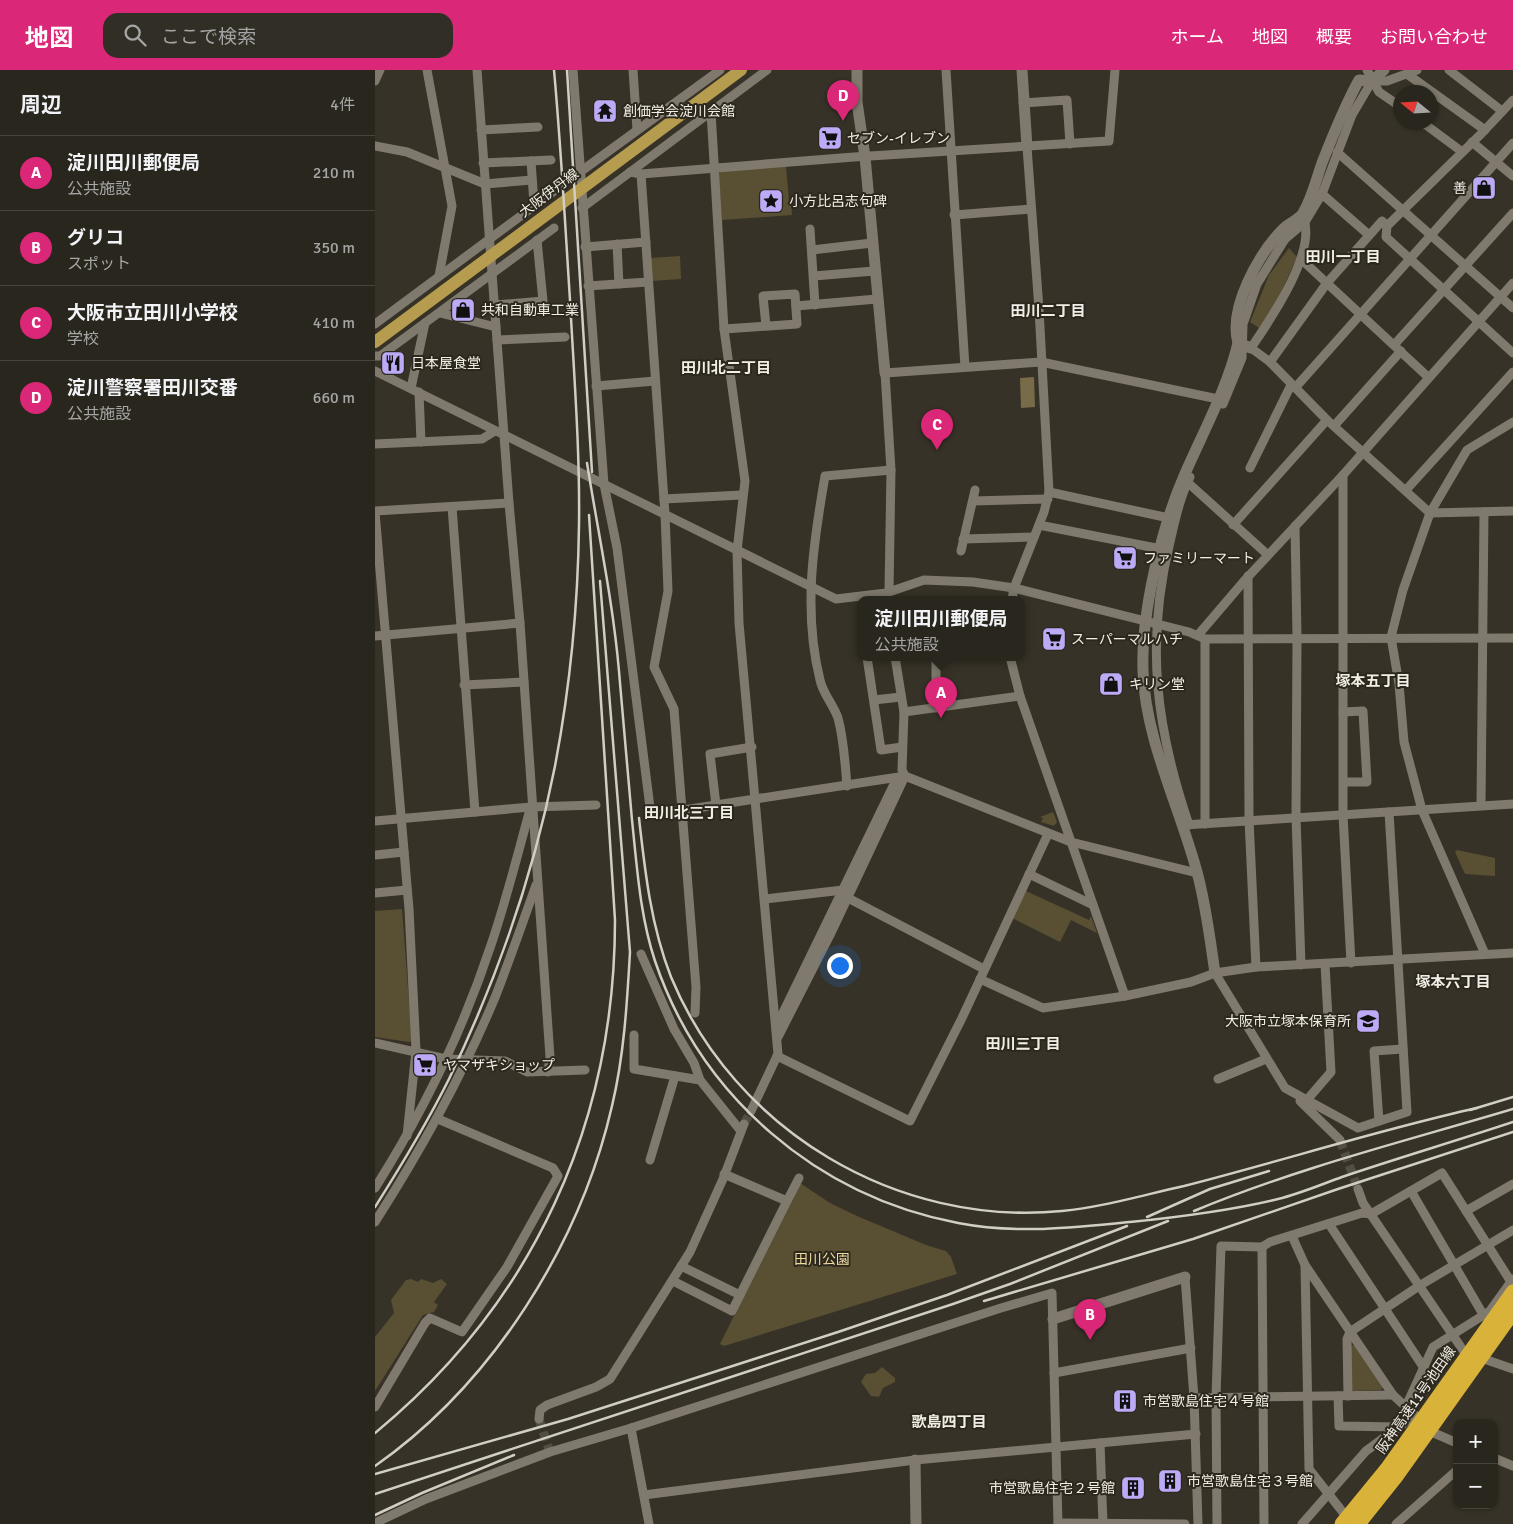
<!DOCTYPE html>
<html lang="ja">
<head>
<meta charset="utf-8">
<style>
  body { margin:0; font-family:Signika,"Noto Sans JP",sans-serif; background:#312e26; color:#f1f3f6 }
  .controls { position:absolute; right:15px; bottom:15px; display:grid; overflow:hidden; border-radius:10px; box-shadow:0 1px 4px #0004 }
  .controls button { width:45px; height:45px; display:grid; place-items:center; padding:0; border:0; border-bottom:1px solid #45433b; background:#29261d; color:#f1f3f6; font:25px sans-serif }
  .compass { position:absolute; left:1018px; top:15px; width:45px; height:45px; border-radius:50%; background:#29261d; box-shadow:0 1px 4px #0004; rotate:288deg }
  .you { position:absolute; left:464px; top:895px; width:18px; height:18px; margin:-12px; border:4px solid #fff; border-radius:50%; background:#1a73e8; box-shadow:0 0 0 8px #1a73e833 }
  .badge { display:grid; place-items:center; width:32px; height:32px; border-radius:50%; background:#db2777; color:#fff; font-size:16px; font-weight:700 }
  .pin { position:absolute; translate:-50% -41px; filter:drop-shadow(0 1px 2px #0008) }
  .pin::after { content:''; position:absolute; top:26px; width:18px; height:15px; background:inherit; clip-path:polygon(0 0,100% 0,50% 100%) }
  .popup { position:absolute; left:482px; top:526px; width:168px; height:65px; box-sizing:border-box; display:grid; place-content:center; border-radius:10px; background:#29261d; filter:drop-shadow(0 1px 4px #0005); font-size:16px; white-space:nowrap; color:#a5a5a4 }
  .popup b { font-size:19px; color:#f1f3f6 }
  .popup::after { content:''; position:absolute; left:50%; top:100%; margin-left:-10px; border:10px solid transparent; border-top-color:#29261d }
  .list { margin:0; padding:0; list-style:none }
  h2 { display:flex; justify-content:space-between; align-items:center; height:65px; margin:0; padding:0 20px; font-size:21px }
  h2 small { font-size:16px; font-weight:400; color:#a5a5a4 }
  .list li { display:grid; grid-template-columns:32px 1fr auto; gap:15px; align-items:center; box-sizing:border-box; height:75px; padding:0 20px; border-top:1px solid #45433b }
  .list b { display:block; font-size:19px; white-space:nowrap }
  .list p { margin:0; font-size:16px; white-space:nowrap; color:#a5a5a4 }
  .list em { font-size:16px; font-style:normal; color:#a5a5a4 }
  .icon { flex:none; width:28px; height:28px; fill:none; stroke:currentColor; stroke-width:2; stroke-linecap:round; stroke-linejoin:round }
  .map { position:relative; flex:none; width:1138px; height:1454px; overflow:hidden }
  header { display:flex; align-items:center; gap:30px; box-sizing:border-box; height:70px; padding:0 25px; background:#db2777; color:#fff }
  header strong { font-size:24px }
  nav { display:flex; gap:28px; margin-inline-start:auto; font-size:18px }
  .search { width:350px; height:45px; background:#312e26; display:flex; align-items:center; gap:12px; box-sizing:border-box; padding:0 18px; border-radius:15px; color:#a5a5a4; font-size:19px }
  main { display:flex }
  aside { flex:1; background:#29261d }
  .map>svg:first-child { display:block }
  .green { fill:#594f33 }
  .water { fill:#776b49 }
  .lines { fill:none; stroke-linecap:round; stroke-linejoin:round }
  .minor-tunnel { stroke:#534e44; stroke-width:9; stroke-dasharray:9 4.5; stroke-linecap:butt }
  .minor { stroke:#7f7a6d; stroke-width:9 }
  .tertiary { stroke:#7f7a6d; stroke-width:11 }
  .primary { stroke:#b59c4e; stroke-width:12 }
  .motorway { stroke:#d9b23a; stroke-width:15 }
  .rail { stroke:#d1cec6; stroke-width:2.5 }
  .labels { text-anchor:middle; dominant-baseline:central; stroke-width:4; stroke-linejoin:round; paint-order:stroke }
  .poi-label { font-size:14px; fill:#f1eee7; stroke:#2d281d; text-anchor:start }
  .street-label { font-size:14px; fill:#f1eee7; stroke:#2d281d }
  .park-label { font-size:14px; fill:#f0da9e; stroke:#2d281d }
  .neighbourhood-label { font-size:15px; font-weight:bold; fill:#f1eee7; stroke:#2d281d }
</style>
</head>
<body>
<header>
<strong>地図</strong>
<div class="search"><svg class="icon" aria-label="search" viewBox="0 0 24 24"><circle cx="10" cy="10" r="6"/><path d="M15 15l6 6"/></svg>ここで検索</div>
<nav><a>ホーム</a><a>地図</a><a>概要</a><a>お問い合わせ</a></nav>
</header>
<main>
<aside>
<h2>周辺<small>4件</small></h2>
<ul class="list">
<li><span class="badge">A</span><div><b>淀川田川郵便局</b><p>公共施設</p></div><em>210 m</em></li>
<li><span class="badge">B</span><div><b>グリコ</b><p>スポット</p></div><em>350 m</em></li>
<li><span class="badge">C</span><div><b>大阪市立田川小学校</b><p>学校</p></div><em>410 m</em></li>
<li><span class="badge">D</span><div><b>淀川警察署田川交番</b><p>公共施設</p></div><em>660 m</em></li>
</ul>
</aside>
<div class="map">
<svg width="1138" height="1454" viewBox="0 0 1138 1454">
  <rect width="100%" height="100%" fill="#373227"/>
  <!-- green -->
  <g class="green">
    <polygon points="411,96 414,132 416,132 417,145 347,150 344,104 347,100"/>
    <polygon points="914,178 922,187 898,240 884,258 875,252 894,205"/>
    <polygon points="305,186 306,209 277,211 275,188"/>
    <polygon points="678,742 682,752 679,756 666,752 668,748 665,747"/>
    <polygon points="1082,780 1120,788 1120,806 1090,804 1080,782"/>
    <polygon points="651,821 714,850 716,846 722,863 696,850 685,872 637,848"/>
    <polygon points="27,839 37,971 34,972 0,967 0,841"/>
    <polygon points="425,1113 455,1133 482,1146 551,1175 571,1181 576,1187 582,1204 349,1276 345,1274"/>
    <polygon points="36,1209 43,1212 46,1209 58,1213 66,1209 72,1214 59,1232 63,1235 59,1242 48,1245 0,1321 0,1267 19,1243 16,1230 31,1210"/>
    <polygon points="979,1275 1008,1317 1006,1320 978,1321 975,1318 976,1276"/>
    <polygon points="507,1297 520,1308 520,1312 508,1318 504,1327 496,1326 486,1312 491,1304 500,1303"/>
  </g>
  <!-- water -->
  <polygon class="water" points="659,307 660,337 646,338 645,308"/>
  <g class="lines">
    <!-- minor-tunnel -->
    <g class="minor-tunnel">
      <polyline points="369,1054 376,1041"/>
      <polyline points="965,1070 983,1119"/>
      <polyline points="164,1349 175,1382"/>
    </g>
    <!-- minor -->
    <g class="minor">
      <polyline points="52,0 77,136 64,206"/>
      <polyline points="102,0 134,433 145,553 175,987 173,1002"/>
      <polyline points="198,0 229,414 242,478 276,745 530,706 696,772 822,803"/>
      <polyline points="258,0 262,60"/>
      <polyline points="571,0 590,297"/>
      <polyline points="992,0 1004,22 1026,37"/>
      <polyline points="1074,0 1127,41"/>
      <polyline points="1032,4 1110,60"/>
      <polyline points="0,11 5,0"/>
      <polyline points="997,11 1012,11 1042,0"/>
      <polyline points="1138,30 1106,64 1012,156 1011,167 1138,283"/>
      <polyline points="648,33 692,30 695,74"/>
      <polyline points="336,42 349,259 370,411 362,481 364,553 403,984 376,1041"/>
      <polyline points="1047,52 1086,81"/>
      <polyline points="106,60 163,57"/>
      <polyline points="1097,72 1138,106"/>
      <polyline points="0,76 32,82 110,114 157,110"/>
      <polyline points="962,82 1138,238"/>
      <polyline points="156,91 159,134"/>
      <polyline points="108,93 176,90"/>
      <polyline points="205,102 345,0"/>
      <polyline points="255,102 266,104 479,87 734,71 740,0"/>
      <polyline points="266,104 290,444 293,521 279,597 299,639 321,917 320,943"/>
      <polyline points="947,124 994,165"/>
      <polyline points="207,138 392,0"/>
      <polyline points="579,145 656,139"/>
      <path d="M 928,147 C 943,181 895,250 876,278 L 895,292 L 952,350 L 1055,443 L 1138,441"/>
      <polyline points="435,159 440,235"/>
      <polyline points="242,174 244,214"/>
      <polyline points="210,177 271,172"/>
      <polyline points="437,180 497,173"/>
      <polyline points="927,190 1053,307"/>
      <polyline points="439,206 499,201"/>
      <polyline points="213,216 273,212"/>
      <polyline points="120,235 168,231 162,170"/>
      <polyline points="421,236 502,229"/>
      <polyline points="65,243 121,257"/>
      <polyline points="0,254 178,122"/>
      <polyline points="349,259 422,254 420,224 388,226 391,256"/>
      <polyline points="122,270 190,267"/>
      <polyline points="1019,275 1138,143"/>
      <polyline points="0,286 5,286 179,158"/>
      <polyline points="895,292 952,213 1007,151 1012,156"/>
      <polyline points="0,301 461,529 511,523 549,510 598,512 639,518 814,562 830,569 1138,568"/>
      <polyline points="221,316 280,311"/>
      <polyline points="36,318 50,253"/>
      <polyline points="920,318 1138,73"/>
      <polyline points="44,322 46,372"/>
      <polyline points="848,334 867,288 868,254 882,214 910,169 930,152 947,124 977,45 997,11"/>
      <polyline points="959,356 1026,281"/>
      <polyline points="0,374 107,369 120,361"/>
      <polyline points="875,398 916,315"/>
      <polyline points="968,405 968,745 976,893"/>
      <polyline points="810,410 893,485"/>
      <polyline points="1031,420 1138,302"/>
      <polyline points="674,422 794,448"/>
      <polyline points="289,429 367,425"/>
      <polyline points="598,431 673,429"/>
      <polyline points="77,437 100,742"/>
      <polyline points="0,441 134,433"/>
      <polyline points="0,442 34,839 41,981 32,1066"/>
      <polyline points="664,455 786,479"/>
      <polyline points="858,455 952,350"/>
      <polyline points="920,456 922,567 921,747 926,895"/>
      <polyline points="588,469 659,467"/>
      <polyline points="586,481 600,420"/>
      <polyline points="873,506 874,750 881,897"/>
      <polyline points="514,521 516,400 510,303 666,292 843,329"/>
      <polyline points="637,529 639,518 669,442 674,422 664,239 652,77"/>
      <polyline points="823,565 870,510 968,405 1138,213"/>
      <polyline points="0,566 145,553"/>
      <polyline points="492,587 506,680 527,677"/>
      <polyline points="635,587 645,626 750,926"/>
      <polyline points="89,615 149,612"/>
      <polyline points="499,630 526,627"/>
      <polyline points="561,638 561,587"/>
      <polyline points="529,642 645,626"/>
      <polyline points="968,642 988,641 992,712 969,712"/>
      <path d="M 472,716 C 470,693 469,670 463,648 C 458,634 448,624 445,610 C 428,541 438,475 450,406 L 516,400"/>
      <polyline points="1106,734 1109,442"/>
      <polyline points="341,735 335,684 377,677"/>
      <polyline points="0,751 156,737 221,735"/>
      <polyline points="830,754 830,569"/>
      <polyline points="809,755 1138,734"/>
      <path d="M 814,755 C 781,658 770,573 795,472 C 800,450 805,427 815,407"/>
      <polyline points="0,785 29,782"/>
      <polyline points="654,804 716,834"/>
      <polyline points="0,823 32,820"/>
      <polyline points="473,828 609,899"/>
      <polyline points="390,829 468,820"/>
      <polyline points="266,884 299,959 319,993 325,1010"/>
      <polyline points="1110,884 1047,740 1029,672 1024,614 1016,567 1028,520 1055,443 1092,380 1138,352"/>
      <polyline points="840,903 910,1018 983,1058 1032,1042 1014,742"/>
      <polyline points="605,909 668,938 750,926 816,912 840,903 881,897 1138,883"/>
      <polyline points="402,955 522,708"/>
      <polyline points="259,965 259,999 325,1010 365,1060"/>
      <polyline points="403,967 455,865 530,706 527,700 529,642 520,587"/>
      <polyline points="0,973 71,989 130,991 152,1002 210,1000"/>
      <polyline points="402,986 535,1051 587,948 673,764"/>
      <polyline points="843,1009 891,989"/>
      <polyline points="925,1031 965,1070"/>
      <polyline points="931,1031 956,1002 950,894"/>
      <polyline points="1004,1051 999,981 1028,979"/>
      <polyline points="275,1090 300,1006"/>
      <polyline points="349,1104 412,1131 424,1108"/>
      <path d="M 0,1118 C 48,1042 88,960 116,875 C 131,831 142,787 154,743"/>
      <polyline points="983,1119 988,1133 1094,1289"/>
      <polyline points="1036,1121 1109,1246"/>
      <polyline points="1091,1141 1138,1114"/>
      <path d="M 0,1152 C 46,1080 88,1005 121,925 C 135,889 148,852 161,815"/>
      <polyline points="954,1154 1049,1298"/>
      <polyline points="917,1166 930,1195 1018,1325 1059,1363 1082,1373"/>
      <polyline points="887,1177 889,1454"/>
      <polyline points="930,1195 934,1399 974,1450"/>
      <polyline points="810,1207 819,1328 823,1454"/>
      <polyline points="298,1211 357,1241 365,1225 306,1196"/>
      <polyline points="365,1225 412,1131"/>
      <polyline points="1112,1290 1138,1299"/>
      <polyline points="679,1303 816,1278"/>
      <polyline points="963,1326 964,1356 1023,1357"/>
      <polyline points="973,1326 972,1269 975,1262 1044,1216 1138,1160"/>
      <polyline points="819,1328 1018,1325"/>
      <polyline points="1031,1336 1058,1277 1115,1241 1138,1209"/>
      <polyline points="0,1337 50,1253 55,1248 87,1262 132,1197 183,1106 178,1098 63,1049"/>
      <polyline points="164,1349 165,1340 172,1335 221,1317 235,1309 315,1182 348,1109 369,1054"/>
      <polyline points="256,1358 274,1454"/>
      <polyline points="725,1373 728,1454"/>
      <polyline points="1119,1388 1138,1396"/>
      <polyline points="269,1425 540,1390 821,1364"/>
      <polyline points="0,1453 51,1429 175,1382 256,1358 626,1238 677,1223 683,1454"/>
      <polyline points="683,1453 810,1454"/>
      <polyline points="842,1454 841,1327 846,1176 887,1177 895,1172 987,1143 996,1144 1067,1103 1138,1215"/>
      <polyline points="927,1454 991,1381 1040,1345"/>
      <polyline points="1021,1454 1082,1400"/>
    </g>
    <!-- tertiary -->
    <g class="tertiary">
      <polyline points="482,0 482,32 490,87 510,303"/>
      <polyline points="647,0 652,77"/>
      <path d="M 876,278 L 863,273 C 853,238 884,184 907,160 C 913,153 924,150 928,143 C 937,128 941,110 947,93 C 958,65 969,37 984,10 L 997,11 L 1009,0"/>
      <path d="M 840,903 C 835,869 831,835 822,802 C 805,738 770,669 768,601 C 766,544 786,459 809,406 C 828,362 852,319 863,273"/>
      <polyline points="678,1249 810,1207"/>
      <polyline points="540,1390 541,1454"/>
    </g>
    <!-- primary -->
    <polyline class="primary" points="0,272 366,0"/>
    <!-- motorway -->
    <g class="motorway">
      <polyline points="967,1454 1012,1399 1138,1222"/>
      <polyline points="983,1454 1022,1405 1138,1242"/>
    </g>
    <!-- rail -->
    <g class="rail">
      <polyline points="192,0 217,402"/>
      <path d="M 212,393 C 223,462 238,532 244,601 C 248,651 253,701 257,750 C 262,797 265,846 280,891 C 326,1027 442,1126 583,1153 C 640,1164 697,1158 755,1152 C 804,1147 854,1141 903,1129 C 924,1124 945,1115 967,1107 C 1023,1088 1081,1071 1138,1052"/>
      <path d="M 264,748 C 270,802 276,856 296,907 C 360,1061 522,1157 687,1141 C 728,1137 768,1125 809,1116 C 907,1091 1003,1060 1102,1038"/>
      <polyline points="1095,1040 1138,1027"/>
      <path d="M 0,1137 C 26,1096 52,1053 74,1009 C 121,911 159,803 180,696 C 195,617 203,535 204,455 C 205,380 199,305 195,230 C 190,153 186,77 179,0"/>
      <path d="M 819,1141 C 922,1098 1031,1071 1138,1039"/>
      <polyline points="772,1147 835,1119 894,1101"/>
      <polyline points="609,1231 818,1169 963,1119 1138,1062"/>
      <path d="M 0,1363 C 158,1233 240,1054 240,850 L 214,445"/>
      <path d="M 0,1396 C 117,1314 205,1175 237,1036 C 249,986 252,934 255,882 L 225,511"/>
      <polyline points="0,1404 193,1349 463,1262 572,1225 752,1156"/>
      <polyline points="0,1424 578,1234 635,1214 793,1151"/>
      <polyline points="0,1445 47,1423 139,1385"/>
    </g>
  </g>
  <!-- icons -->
  <defs>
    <symbol id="temple-square" viewBox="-11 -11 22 22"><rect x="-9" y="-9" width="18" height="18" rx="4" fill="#bcaaf6" stroke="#2d281d"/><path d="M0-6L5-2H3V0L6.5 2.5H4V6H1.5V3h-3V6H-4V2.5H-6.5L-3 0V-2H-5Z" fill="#111"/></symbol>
    <symbol id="supermarket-square" viewBox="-11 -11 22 22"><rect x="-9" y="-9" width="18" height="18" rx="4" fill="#bcaaf6" stroke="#2d281d"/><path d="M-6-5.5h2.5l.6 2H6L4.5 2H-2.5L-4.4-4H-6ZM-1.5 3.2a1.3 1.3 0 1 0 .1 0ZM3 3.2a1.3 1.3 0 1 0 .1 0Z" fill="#111"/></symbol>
    <symbol id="shop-square" viewBox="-11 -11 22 22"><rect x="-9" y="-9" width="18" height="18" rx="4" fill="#bcaaf6" stroke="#2d281d"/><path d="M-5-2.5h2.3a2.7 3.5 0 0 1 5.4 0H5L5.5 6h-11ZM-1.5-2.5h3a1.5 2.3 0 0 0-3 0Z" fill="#111"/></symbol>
    <symbol id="sight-square" viewBox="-11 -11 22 22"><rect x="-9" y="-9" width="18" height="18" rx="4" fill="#bcaaf6" stroke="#2d281d"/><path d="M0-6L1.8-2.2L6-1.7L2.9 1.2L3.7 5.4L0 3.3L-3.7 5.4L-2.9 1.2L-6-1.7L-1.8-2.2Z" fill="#111"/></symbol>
    <symbol id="restaurant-square" viewBox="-11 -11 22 22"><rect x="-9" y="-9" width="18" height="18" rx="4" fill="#bcaaf6" stroke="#2d281d"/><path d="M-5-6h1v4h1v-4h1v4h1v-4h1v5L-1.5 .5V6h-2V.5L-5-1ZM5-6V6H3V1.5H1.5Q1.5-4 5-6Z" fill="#111"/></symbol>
    <symbol id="school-square" viewBox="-11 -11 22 22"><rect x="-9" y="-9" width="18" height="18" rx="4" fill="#bcaaf6" stroke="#2d281d"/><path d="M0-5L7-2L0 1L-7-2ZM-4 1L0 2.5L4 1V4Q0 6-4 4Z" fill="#111"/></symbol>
    <symbol id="building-square" viewBox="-11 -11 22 22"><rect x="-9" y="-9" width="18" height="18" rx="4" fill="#bcaaf6" stroke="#2d281d"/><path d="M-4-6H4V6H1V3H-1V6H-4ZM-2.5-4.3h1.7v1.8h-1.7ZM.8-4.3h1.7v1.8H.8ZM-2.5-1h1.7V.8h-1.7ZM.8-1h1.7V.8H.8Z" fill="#111"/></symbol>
  </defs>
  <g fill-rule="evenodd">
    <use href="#temple-square" x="216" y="27" width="28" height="28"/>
    <use href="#supermarket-square" x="441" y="54" width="28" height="28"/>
    <use href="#shop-square" x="1095" y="104" width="28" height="28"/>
    <use href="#sight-square" x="382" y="117" width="28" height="28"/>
    <use href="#shop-square" x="74" y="226" width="28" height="28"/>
    <use href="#restaurant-square" x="4" y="279" width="28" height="28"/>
    <use href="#supermarket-square" x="736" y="474" width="28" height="28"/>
    <use href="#supermarket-square" x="665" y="555" width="28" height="28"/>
    <use href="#shop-square" x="722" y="600" width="28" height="28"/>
    <use href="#school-square" x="979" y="937" width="28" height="28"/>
    <use href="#supermarket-square" x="36" y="981" width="28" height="28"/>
    <use href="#building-square" x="736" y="1317" width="28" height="28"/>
    <use href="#building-square" x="781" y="1397" width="28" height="28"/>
    <use href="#building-square" x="744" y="1404" width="28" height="28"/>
  </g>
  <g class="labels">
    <!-- poi labels -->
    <g class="poi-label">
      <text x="248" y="41">創価学会淀川会館</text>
      <text x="472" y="68">セブン-イレブン</text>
      <text x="1092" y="118" text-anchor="end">善</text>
      <text x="414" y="131">小方比呂志句碑</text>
      <text x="106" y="240">共和自動車工業</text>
      <text x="36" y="293">日本屋食堂</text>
      <text x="768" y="488">ファミリーマート</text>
      <text x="696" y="569">スーパーマルハチ</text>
      <text x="754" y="614">キリン堂</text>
      <text x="976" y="951" text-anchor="end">大阪市立塚本保育所</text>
      <text x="68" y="995">ヤマザキショップ</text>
      <text x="768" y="1331">市営歌島住宅４号館</text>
      <text x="812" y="1411">市営歌島住宅３号館</text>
      <text x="740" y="1418" text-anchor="end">市営歌島住宅２号館</text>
    </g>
    <!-- street labels -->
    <g class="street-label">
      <text transform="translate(174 123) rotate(-37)">大阪伊丹線</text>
      <text transform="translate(1041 1330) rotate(-55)">阪神高速11号池田線</text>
    </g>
    <!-- park labels -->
    <g class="park-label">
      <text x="447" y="1189">田川公園</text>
    </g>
    <!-- neighbourhood labels -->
    <g class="neighbourhood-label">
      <text x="968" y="187">田川一丁目</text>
      <text x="673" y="241">田川二丁目</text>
      <text x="351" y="298">田川北二丁目</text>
      <text x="998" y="611">塚本五丁目</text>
      <text x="314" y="743">田川北三丁目</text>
      <text x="1078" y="912">塚本六丁目</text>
      <text x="648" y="974">田川三丁目</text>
      <text x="574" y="1352">歌島四丁目</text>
    </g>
  </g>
</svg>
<div class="controls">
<button>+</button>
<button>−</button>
</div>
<svg class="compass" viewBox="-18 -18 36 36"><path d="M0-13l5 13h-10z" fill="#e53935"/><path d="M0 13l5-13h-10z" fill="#a5a5a4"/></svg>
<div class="you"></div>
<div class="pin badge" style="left:566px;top:648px">A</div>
<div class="popup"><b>淀川田川郵便局</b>公共施設</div>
<div class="pin badge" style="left:715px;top:1270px">B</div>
<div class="pin badge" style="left:562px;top:380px">C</div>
<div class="pin badge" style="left:468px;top:51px">D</div>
</div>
</main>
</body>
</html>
